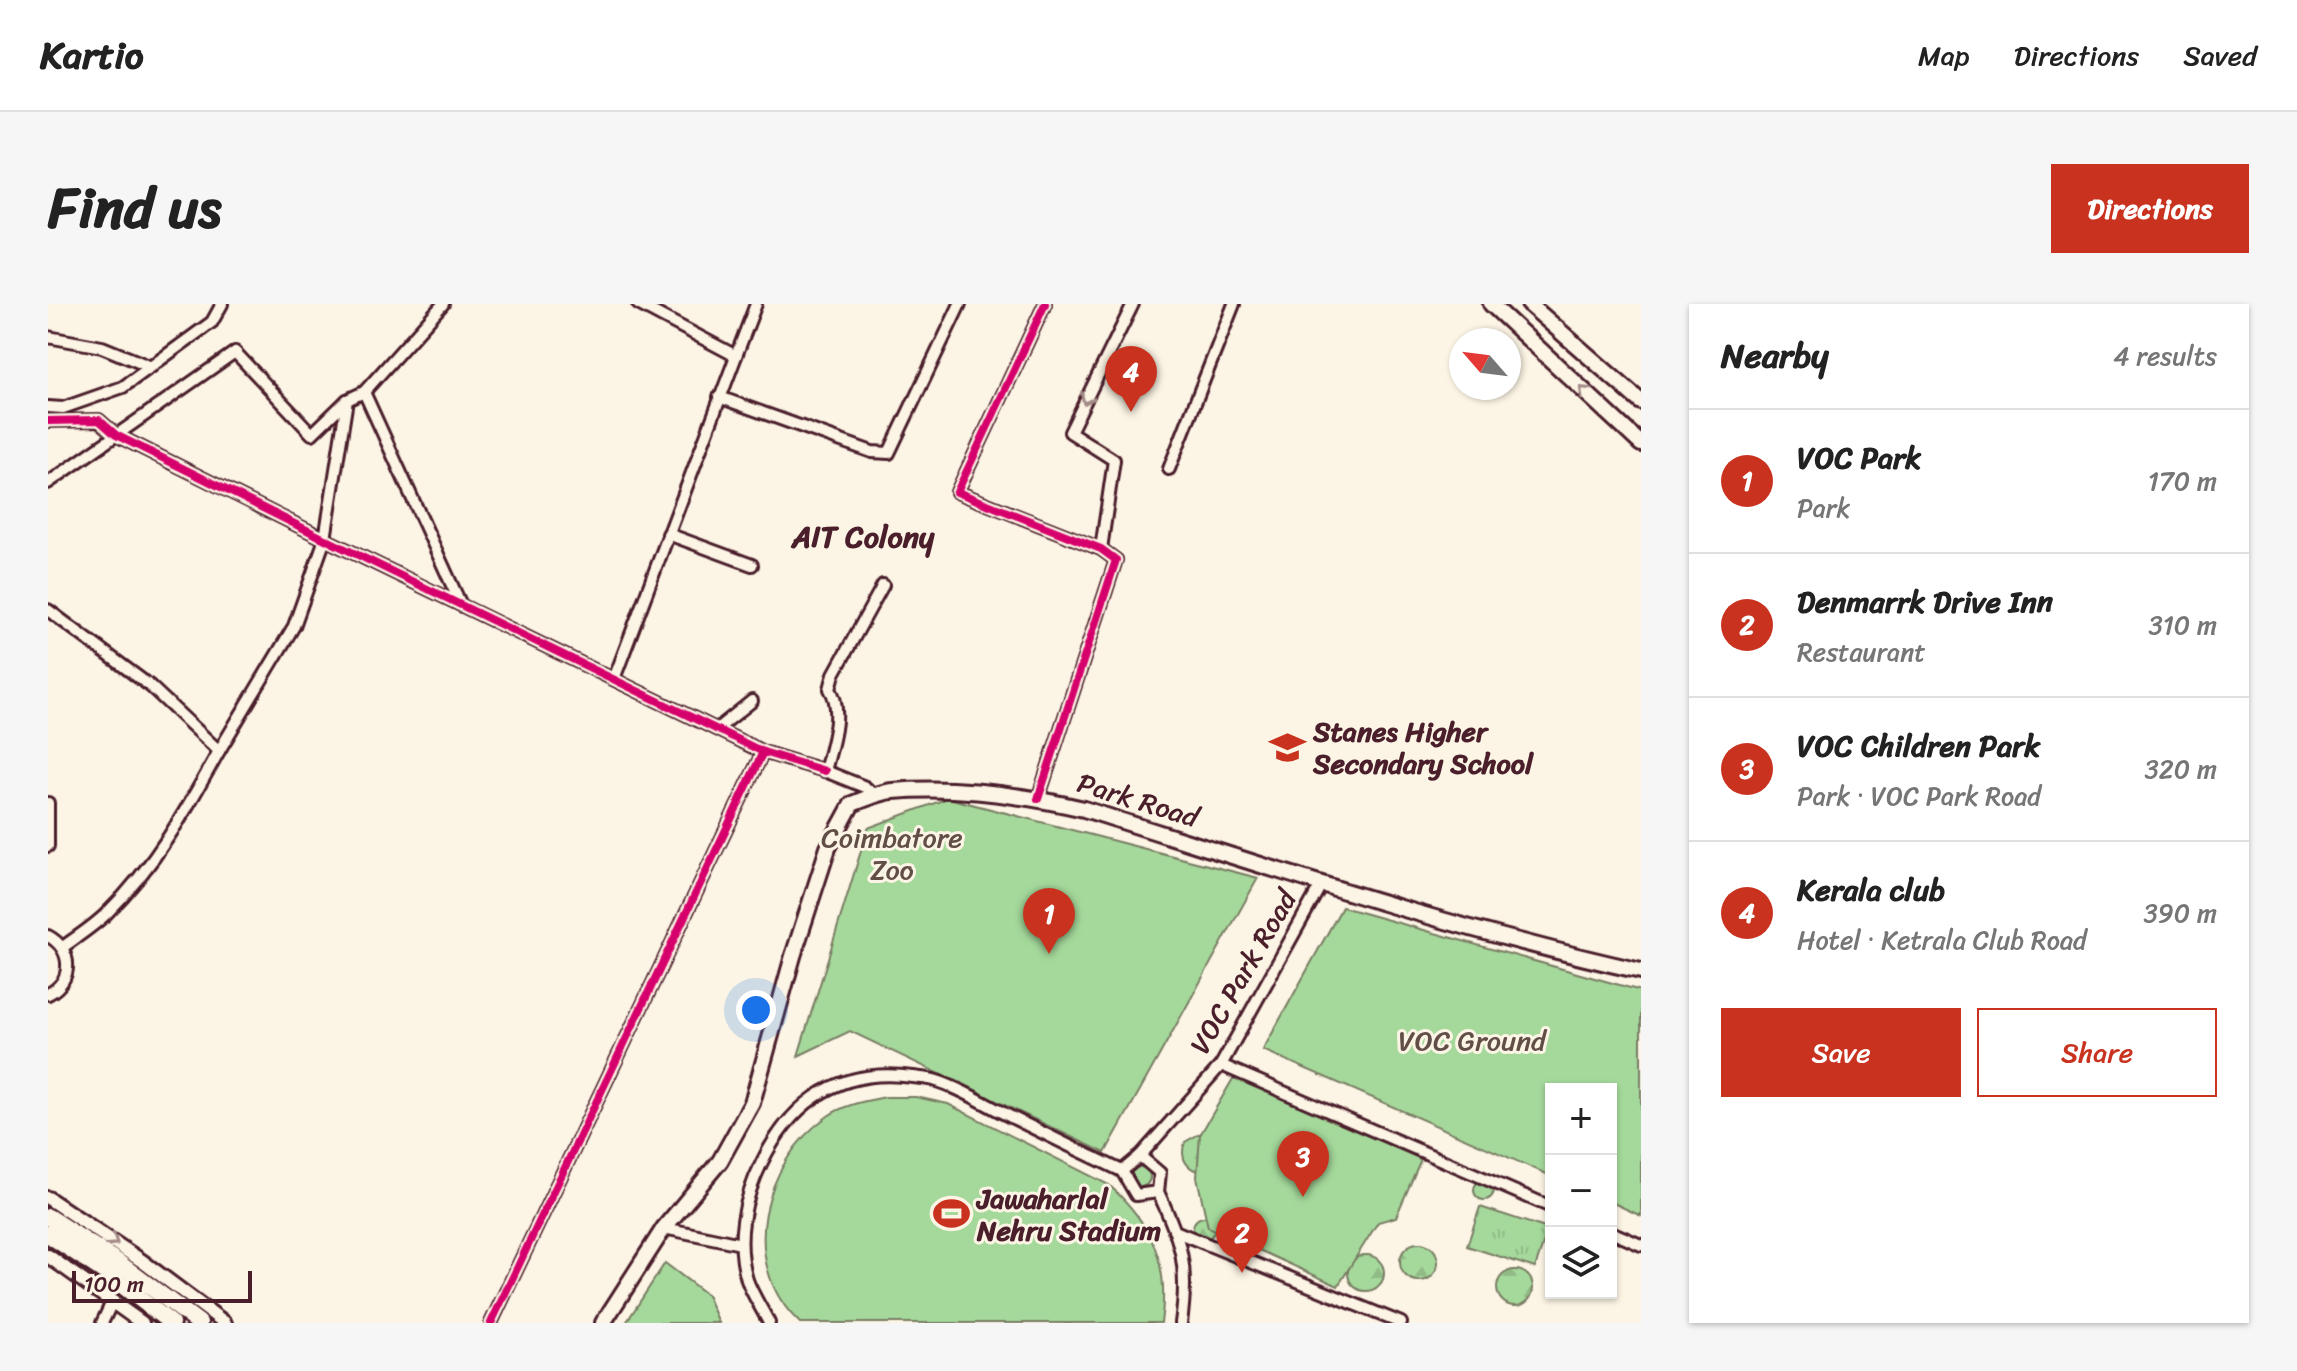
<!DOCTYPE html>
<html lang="en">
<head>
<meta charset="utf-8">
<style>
  body { margin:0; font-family:Sriracha,sans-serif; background:#f6f6f6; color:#222 }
  .controls { position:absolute; right:24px; bottom:24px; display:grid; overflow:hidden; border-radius:0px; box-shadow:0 2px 6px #0004 }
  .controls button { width:72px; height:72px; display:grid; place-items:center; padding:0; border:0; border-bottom:2px solid #e0e0e0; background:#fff; color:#222; font:40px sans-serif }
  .compass { position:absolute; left:1401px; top:24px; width:72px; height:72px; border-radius:50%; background:#fff; box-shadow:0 2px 6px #0004; rotate:298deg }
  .scale { position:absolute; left:24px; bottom:20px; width:180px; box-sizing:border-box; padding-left:8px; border:4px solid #4a1f2b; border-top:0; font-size:22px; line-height:28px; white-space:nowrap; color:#4a1f2b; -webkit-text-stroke:6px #fcf5e5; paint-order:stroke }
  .you { position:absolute; left:708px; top:706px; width:28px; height:28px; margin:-20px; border:6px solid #fff; border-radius:50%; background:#1a73e8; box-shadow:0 0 0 12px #1a73e833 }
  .badge { display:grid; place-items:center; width:52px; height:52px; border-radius:50%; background:#c8321e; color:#fff; font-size:26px; font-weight:700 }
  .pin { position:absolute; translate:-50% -66px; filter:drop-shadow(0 2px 4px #0008) }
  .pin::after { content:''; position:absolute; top:42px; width:28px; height:24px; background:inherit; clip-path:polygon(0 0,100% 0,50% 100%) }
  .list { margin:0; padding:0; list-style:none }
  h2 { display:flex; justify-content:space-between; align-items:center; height:104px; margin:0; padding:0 32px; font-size:34px }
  h2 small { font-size:26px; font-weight:400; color:#767676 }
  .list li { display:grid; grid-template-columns:52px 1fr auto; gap:24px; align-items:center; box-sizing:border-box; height:144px; padding:0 32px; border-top:2px solid #e0e0e0 }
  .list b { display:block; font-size:30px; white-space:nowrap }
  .list p { margin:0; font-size:26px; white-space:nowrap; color:#767676 }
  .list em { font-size:26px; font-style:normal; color:#767676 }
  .actions { display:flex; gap:16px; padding:24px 32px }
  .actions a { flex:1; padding:18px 0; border:2px solid #c8321e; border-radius:0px; text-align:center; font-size:28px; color:#c8321e }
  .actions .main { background:#c8321e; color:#fff }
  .icon { flex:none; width:44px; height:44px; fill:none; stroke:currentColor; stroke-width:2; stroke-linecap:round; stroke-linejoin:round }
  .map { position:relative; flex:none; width:1593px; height:1019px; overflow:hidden; border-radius:0px }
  header { display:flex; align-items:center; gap:48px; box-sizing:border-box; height:112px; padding:0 40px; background:#fff; border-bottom:2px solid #e0e0e0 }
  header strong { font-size:38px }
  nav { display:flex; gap:44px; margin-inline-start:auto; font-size:28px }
  .intro { display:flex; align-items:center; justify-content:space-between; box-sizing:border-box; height:192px; padding:0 48px }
  h1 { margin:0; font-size:56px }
  .button { padding:20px 36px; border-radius:0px; background:#c8321e; color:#fff; font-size:28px; font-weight:700 }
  main { display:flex; gap:48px; padding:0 48px }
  aside { flex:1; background:#fff; border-radius:0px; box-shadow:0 2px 6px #0004 }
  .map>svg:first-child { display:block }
  .grass { fill:url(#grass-tufts); stroke:#787c63; stroke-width:2 }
  .forest { fill:url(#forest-firs); stroke:#787c63; stroke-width:2 }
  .green { fill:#a5d99b; stroke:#787c63; stroke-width:2 }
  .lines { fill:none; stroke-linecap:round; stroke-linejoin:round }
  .minor-casing { stroke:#4a1f2b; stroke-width:16 }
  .tertiary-casing { stroke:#4a1f2b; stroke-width:18 }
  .secondary-casing { stroke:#4a1f2b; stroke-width:20 }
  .trunk-casing { stroke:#4a1f2b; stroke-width:22 }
  .minor { stroke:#fcf5e5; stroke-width:10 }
  .tertiary { stroke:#fcf5e5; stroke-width:12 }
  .secondary { stroke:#fcf5e5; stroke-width:14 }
  .trunk { stroke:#fcf5e5; stroke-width:16 }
  .cycleway-casing { stroke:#fcf5e5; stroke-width:13 }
  .cycleway { stroke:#d6006c; stroke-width:8 }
  .oneway { stroke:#a38a88 }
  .labels { text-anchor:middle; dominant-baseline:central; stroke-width:6; stroke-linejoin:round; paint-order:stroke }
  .poi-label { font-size:28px; font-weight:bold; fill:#4a1f2b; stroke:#fcf5e5; text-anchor:start }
  .street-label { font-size:28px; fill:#4a1f2b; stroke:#fcf5e5 }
  .park-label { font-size:28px; fill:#614e47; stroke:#fcf5e5 }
  .neighbourhood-label { font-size:30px; font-weight:bold; fill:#4a1f2b; stroke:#fcf5e5 }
</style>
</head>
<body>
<header>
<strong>Kartio</strong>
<nav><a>Map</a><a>Directions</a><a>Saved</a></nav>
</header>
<div class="intro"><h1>Find us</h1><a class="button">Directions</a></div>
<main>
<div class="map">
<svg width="1593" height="1019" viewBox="0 0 1593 1019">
  <defs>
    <pattern id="grass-tufts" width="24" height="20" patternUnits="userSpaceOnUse" patternTransform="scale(2)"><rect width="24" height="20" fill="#a5d99b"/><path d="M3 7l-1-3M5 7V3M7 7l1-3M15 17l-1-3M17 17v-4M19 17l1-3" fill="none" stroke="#90ba86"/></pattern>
    <pattern id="forest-firs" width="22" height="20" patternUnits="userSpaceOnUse" patternTransform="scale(2)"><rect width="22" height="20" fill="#a5d99b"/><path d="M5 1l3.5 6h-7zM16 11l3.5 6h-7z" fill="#90ba86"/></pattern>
  </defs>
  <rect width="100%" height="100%" fill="#fcf5e5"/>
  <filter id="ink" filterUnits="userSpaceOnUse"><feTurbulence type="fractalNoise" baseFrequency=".0125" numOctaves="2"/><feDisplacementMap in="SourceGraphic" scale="16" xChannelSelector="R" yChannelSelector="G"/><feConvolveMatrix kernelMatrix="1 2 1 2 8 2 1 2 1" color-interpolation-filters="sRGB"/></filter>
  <g filter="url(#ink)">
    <!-- grass -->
    <g class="grass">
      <circle cx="1436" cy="886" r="10"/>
      <polygon points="1432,903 1500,925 1487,964 1419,942"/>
    </g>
    <!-- forest -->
    <g class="forest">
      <path d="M 1153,829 L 1159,830 L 1156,868 C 1139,867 1131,854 1137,838 Z"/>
      <circle cx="1156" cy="924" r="11"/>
      <circle cx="1371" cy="958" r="19"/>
      <circle cx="1318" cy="969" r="18"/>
      <circle cx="1467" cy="984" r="18"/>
    </g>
    <!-- green -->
    <g class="green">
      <polygon points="900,494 1210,574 1057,849 802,727 750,752 820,524"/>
      <polygon points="1294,603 1593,687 1593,912 1563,898 1563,785 1503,785 1503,872 1215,746"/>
      <polygon points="1186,773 1373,855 1348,913 1330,918 1290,982 1160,923 1149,873 1152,831"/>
      <path d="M 838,793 L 868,793 L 900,800 L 1061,881 C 1104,920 1122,960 1113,1019 L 752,1019 C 689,961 714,857 780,812 C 797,800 818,797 838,793 Z"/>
      <circle cx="1092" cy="873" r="10"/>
      <polygon points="617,959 659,991 671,1019 578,1019"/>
    </g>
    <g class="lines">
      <defs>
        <g id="minor">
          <polyline points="0,33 54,43 103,63"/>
          <polyline points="688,52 708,0"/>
          <polyline points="316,88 413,301"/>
          <polyline points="671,93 824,148 841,149 912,0"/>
          <polyline points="0,103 15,104 75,83 164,18 174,0"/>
          <polyline points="0,117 51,116 68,131 277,235 715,448"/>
          <polyline points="1121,165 1186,0"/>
          <polyline points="0,179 187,48 264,130 299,96"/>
          <polyline points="620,230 704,261"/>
          <polyline points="1053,245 1066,156 1022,128 1085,0"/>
          <path d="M 0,306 L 102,382 L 171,447 C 139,505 107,562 59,609 C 46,622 30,632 15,643"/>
          <polyline points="566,375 688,52 590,0"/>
          <polyline points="669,425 704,397"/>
          <polyline points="171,447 246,322 277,235 299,96 316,88 395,0"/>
          <path d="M 827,492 L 817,483 L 777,467 C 783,443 796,407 782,385 L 786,370 L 835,281"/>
          <polyline points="990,495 1068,256 1053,245 909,188 997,0"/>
          <polyline points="0,499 0,542"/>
          <path d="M 0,632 C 25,645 26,677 0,690"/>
          <polyline points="1173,761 1503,903"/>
          <polyline points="1092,852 1112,869 1110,888"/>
          <polyline points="1074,867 1092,852 1173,761 1274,579"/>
          <polyline points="1074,867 1088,891 1110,888"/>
          <path d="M 1110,888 C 1134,938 1141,963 1133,1019"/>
          <polyline points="616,924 693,940"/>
          <polyline points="1129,928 1353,1019"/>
          <polyline points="1563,928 1593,941"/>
          <polyline points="54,1019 65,996"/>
          <polyline points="443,1019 715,448 777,467"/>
          <path d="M 721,1019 C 714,1005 704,990 699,976 C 687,936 696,894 714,858 C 745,795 794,763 865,773 C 872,774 881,774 889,777 C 915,785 940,802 965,814 C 1001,832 1038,850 1074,867"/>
        </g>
        <g id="tertiary">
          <polyline points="0,894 94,957 177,1019"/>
          <polyline points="0,952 94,1019"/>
        </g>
        <g id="secondary">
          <polyline points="1443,0 1593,140"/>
          <polyline points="1481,0 1593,98"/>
          <path d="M 555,1019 L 616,924 L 672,857 L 704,799 L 745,652 L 780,544 L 804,500 C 817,495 832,488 845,487 C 908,482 975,491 1036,505 C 1220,563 1404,625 1593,667"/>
        </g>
        <g id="trunk">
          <polyline points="0,913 68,957 151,1019"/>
          <polyline points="0,930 57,968 123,1019"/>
        </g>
      </defs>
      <!-- minor casing -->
      <use href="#minor" class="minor-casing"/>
      <!-- tertiary casing -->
      <use href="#tertiary" class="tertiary-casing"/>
      <!-- secondary casing -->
      <use href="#secondary" class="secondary-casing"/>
      <!-- trunk casing -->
      <use href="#trunk" class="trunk-casing"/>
      <!-- minor -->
      <use href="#minor" class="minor"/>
      <!-- tertiary -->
      <use href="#tertiary" class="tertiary"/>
      <!-- secondary -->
      <use href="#secondary" class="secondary"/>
      <!-- trunk -->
      <use href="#trunk" class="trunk"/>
      <defs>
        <g id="cycleway">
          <polyline points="0,117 51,116 68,131 277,235 715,448"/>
          <polyline points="990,495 1068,256 1053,245 909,188 997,0"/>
          <polyline points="443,1019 715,448 777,467"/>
        </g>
      </defs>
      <!-- cycleway casing -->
      <use href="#cycleway" class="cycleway-casing"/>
      <!-- cycleway -->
      <use href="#cycleway" class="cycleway"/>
    </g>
    <!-- one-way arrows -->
    <defs><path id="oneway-chevron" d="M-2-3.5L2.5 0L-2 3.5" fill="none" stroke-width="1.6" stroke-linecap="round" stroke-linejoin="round" transform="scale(2)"/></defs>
    <g class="oneway">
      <use href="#oneway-chevron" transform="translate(1536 87) rotate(-135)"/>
      <use href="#oneway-chevron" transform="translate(1038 95) rotate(116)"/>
      <use href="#oneway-chevron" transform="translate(65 937) rotate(34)"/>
    </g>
  </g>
  <!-- icons -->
  <defs>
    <symbol id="school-bare" viewBox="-9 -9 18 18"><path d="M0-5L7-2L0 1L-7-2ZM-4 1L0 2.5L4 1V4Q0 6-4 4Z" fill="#c8321e" stroke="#fcf5e5" stroke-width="2.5" paint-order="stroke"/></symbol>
    <symbol id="stadium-bare" viewBox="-9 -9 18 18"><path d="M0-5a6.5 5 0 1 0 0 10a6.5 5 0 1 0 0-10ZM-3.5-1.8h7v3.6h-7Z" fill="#c8321e" stroke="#fcf5e5" stroke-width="2.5" paint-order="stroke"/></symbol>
  </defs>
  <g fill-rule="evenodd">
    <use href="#school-bare" x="1214" y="418" width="51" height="51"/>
    <use href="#stadium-bare" x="878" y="884" width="51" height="51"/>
  </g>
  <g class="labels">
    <!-- poi labels -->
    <g class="poi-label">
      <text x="1265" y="427">Stanes Higher<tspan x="1265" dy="32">Secondary School</tspan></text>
      <text x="929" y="894">Jawaharlal<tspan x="929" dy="32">Nehru Stadium</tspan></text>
    </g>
    <!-- street labels -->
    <g class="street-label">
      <text transform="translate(1090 496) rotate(17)">Park Road</text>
      <text transform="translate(1195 668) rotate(-60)">VOC Park Road</text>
    </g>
    <!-- park labels -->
    <g class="park-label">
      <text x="844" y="533">Coimbatore<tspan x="844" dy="32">Zoo</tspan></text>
      <text x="1424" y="736">VOC Ground</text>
    </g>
    <!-- neighbourhood labels -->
    <g class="neighbourhood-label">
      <text x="815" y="233">AIT Colony</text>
    </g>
  </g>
</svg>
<div class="controls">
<button>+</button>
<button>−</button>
<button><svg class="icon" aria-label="layers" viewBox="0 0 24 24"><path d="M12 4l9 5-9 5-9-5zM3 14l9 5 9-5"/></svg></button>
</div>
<svg class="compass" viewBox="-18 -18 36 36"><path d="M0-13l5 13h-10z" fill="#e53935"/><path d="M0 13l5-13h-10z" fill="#767676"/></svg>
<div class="scale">100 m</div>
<div class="you"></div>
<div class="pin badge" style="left:1001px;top:650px">1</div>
<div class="pin badge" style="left:1194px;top:969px">2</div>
<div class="pin badge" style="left:1255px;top:893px">3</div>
<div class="pin badge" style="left:1083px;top:108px">4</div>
</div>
<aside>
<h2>Nearby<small>4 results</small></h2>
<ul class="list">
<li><span class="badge">1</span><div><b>VOC Park</b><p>Park</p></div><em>170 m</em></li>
<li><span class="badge">2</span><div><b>Denmarrk Drive Inn</b><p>Restaurant</p></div><em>310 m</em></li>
<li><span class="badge">3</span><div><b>VOC Children Park</b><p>Park · VOC Park Road</p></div><em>320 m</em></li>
<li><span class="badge">4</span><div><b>Kerala club</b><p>Hotel · Ketrala Club Road</p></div><em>390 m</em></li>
</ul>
<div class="actions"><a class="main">Save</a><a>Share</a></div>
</aside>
</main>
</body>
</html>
